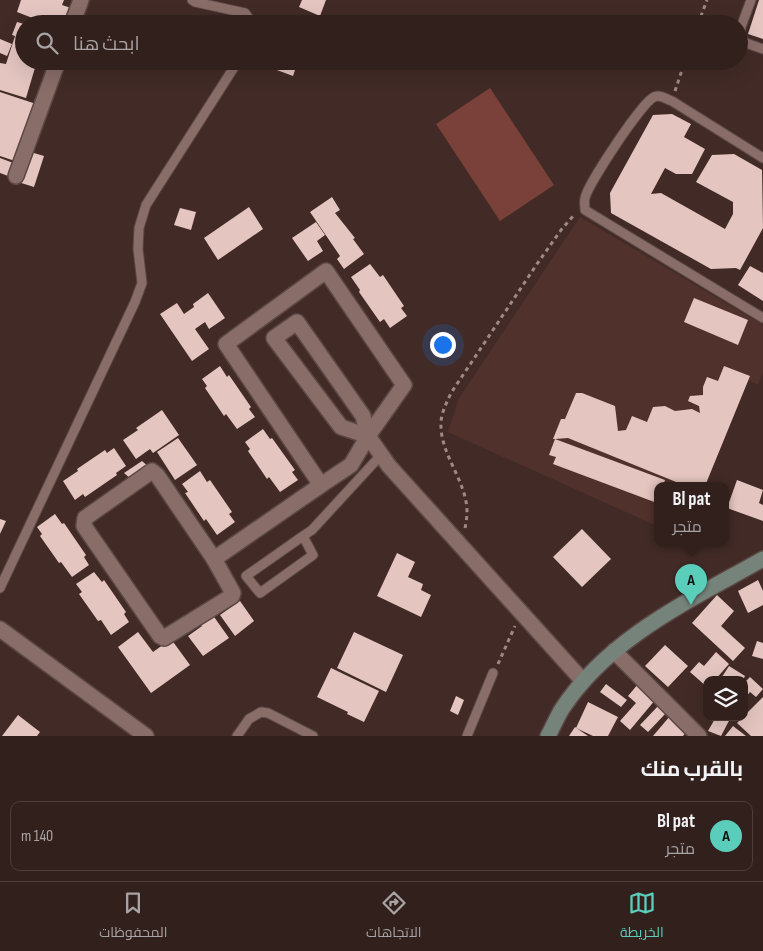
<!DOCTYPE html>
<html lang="ar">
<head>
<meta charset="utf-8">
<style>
  body { margin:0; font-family:"Sofia Sans Condensed",Cairo,sans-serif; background:#3d2d2a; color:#f1f3f6; direction:rtl }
  .controls { position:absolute; right:15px; bottom:15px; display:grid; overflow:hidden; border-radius:10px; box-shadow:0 5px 20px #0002 }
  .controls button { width:45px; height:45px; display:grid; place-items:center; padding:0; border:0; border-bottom:1px solid #4d3e3b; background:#32201d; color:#f1f3f6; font:25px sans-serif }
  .you { position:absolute; left:442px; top:344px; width:18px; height:18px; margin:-12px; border:4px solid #fff; border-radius:50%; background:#1a73e8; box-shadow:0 0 0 8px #1a73e833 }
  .badge { display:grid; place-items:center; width:32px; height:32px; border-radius:50%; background:#5bcebb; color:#111; font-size:16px; font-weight:700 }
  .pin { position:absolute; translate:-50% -41px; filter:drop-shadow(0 1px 2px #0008) }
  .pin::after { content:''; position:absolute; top:26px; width:18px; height:15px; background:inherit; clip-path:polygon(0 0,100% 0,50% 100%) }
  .popup { position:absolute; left:654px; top:482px; width:75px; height:65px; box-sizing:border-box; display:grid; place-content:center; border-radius:10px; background:#32201d; filter:drop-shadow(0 1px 4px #0005); font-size:16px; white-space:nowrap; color:#a8a3a4 }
  .popup b { font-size:19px; color:#f1f3f6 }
  .popup::after { content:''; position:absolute; left:50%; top:100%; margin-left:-10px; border:10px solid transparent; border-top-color:#32201d }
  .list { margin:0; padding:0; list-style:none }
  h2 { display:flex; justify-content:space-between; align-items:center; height:65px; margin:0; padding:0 20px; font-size:21px }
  h2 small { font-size:16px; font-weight:400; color:#a8a3a4 }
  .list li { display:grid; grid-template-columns:32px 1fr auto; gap:15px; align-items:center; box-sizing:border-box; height:70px; margin:0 10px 10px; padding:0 10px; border:1px solid #4d3e3b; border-radius:10px }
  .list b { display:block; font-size:19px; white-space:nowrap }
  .list p { margin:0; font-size:16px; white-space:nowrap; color:#a8a3a4 }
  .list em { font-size:16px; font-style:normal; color:#a8a3a4 }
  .icon { flex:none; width:28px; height:28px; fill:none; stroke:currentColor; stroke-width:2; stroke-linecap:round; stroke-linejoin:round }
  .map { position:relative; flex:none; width:763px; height:736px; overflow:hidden; direction:ltr }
  .search { position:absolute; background:#32201d; box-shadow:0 5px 20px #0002; left:15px; right:15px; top:15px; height:55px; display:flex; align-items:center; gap:12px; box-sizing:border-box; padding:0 18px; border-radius:28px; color:#a8a3a4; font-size:19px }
  .sheet { height:145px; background:#32201d }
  nav { display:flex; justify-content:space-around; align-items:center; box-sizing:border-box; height:70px; border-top:1px solid #4d3e3b; background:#32201d; font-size:14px; color:#a8a3a4 }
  nav a { display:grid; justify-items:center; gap:2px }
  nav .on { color:#5bcebb }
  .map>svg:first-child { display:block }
  .built { fill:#50312c }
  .green { fill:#794139 }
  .building { fill:#e4c5c0 }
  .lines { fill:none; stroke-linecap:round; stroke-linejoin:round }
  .lane-casing { stroke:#5b4845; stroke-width:11 }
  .street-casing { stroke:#5b4845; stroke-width:18 }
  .secondary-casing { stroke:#5b4845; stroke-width:18 }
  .path { stroke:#9d8a86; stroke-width:3; stroke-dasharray:4 4; stroke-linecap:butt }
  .lane { stroke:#896d69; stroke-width:9 }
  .street { stroke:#896d69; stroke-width:15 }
  .secondary { stroke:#76837b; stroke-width:15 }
</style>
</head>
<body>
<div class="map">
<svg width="763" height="736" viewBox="0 0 763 736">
  <rect width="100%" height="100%" fill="#422b27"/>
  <!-- built -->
  <polygon class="built" points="580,217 763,325 763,372 758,385 748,380 701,486 657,486 657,526 448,432 459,398"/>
  <!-- green -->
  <polygon class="green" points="490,88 554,185 500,221 436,124"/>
  <!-- building -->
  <g class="building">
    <polygon points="21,0 64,0 62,5 71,8 65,24 48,24 17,12"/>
    <polygon points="302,0 326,0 320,16 299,7"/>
    <polygon points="759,0 763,0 763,39 748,34"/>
    <polygon points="17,22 24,24 24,61 37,61 26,98 0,90 0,63 6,64 15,36 12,35"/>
    <polygon points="0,39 12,44 7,56 0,53"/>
    <polygon points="253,61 298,61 293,76"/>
    <polygon points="0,92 36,104 18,162 0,156"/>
    <polygon points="672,114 691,124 684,137 705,149 692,174 676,174 665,168 651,194 661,193 725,229 733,214 733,202 696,182 712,155 734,154 762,170 763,228 740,270 736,268 711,269 611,213 610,193 653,115"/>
    <polygon points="27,151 44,156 34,187 18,182"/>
    <polygon points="0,158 16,164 11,177 0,173"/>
    <polygon points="332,197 340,210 335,213 355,238 353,239 364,254 344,269 337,259 340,256 310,212"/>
    <polygon points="249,207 263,229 218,260 204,238"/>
    <polygon points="180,208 196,212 191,230 174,225"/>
    <polygon points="316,222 325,235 317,241 323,251 308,261 292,238"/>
    <polygon points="370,264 380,277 383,275 404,306 401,308 407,316 390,328 384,319 380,322 359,292 360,290 351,277"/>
    <polygon points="750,266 763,273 763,301 738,285"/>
    <polygon points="208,293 225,318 209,329 205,322 195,329 209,349 192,361 160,314 177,303 184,314 194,307 193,304"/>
    <polygon points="694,298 748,320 738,345 684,322"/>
    <polygon points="220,366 227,377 229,375 251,407 249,409 255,417 237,429 226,414 224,416 205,388 207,386 202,379"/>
    <polygon points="724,366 750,376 705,486 686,486 568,438 555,439 665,480 663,486 657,486 657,503 553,464 556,457 549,455 555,439 553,439 561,419 565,419 576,393 582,393 615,406 618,431 626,430 632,416 647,422 653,407 665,406 675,411 692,409 700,413 699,406 688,401 690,396 703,395 703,387 707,377 718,381"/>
    <polygon points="162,410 179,435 153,453 150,449 136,459 123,440 138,430 136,428"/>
    <polygon points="263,429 270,439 272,438 295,470 292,472 298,480 280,492 269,477 267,479 248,451 250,449 245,442"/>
    <polygon points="178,438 197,465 175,480 157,452"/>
    <polygon points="114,448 126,466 116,473 117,475 85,497 83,494 75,500 63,481 78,471 77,469 105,450 107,453"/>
    <polygon points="142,461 150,468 148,471 144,467 131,479 124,473"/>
    <polygon points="200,471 207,482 210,480 232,512 229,514 235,522 217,535 206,519 204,521 185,493 188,492 182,484"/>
    <polygon points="737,480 763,490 759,503 763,505 763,521 727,508"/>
    <polygon points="55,514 62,524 64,523 86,555 84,557 89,565 72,577 61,562 59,563 40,536 42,534 37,527"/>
    <polygon points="0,519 6,521 0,534"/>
    <polygon points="582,529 611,559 582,587 553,557"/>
    <polygon points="397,553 415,562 408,577 423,584 421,590 431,595 421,617 377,596"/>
    <polygon points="94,572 102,582 104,580 126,612 124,614 129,622 111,635 101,620 98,621 79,594 82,592 76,584"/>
    <polygon points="758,580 763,591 763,605 748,613 738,591"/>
    <polygon points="717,595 734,611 721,626 745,648 733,661 692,623"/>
    <polygon points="240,601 254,621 235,636 220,615"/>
    <polygon points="212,614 229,638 203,656 188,636 202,626 200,623"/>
    <polygon points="138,632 153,652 171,639 190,665 151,693 118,647"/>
    <polygon points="354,632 403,655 386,692 337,668"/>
    <polygon points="757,641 763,643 763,659 752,656"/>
    <polygon points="665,645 688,666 668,687 645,666"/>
    <polygon points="716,652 729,664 715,680 707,680 707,687 690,672 699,662 704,666"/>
    <polygon points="729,666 745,676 743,680 720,680"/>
    <polygon points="331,668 379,691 364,722 347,714 348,712 317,697"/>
    <polygon points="750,677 763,689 756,697 750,692 744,699 744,683"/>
    <polygon points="606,684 627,700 621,707 600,692"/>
    <polygon points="638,684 656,699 630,730 620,721 636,703 628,696"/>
    <polygon points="456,696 464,700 458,715 450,711"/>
    <polygon points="763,697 763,736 751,736 737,723"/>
    <polygon points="588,702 618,717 608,736 593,736 576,728"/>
    <polygon points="659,705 667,712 648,732 640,725"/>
    <polygon points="18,715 40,732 37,736 2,736"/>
    <polygon points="670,716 688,730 683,736 653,736"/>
    <polygon points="716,717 731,717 721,736 708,731"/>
    <polygon points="733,726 746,736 725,736"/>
    <polygon points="575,727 588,736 569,736"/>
  </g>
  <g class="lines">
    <defs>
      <g id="lane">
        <polyline points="192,0 195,2 245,13 253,24"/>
        <polyline points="751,0 741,27 740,36 746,43 763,49"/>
        <path d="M 763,158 L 672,101 C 666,99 660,94 654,97 C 642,102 588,184 585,198 C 584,202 585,206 585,210 L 763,318"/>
        <polyline points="303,536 313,555 260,593 246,576 303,536 312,530 381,455"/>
        <polyline points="0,588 135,302 142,283 138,249 139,228 146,205 238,61"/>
        <polyline points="237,736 249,719 261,712 268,713 313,736"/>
        <polyline points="467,736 493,673"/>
      </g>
      <g id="street">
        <polyline points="72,24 81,0"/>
        <polyline points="16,176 58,61"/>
        <polygon points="152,471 157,475 214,559 233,593 232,596 164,638 160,636 84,526 85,518"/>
        <polyline points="321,485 351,465 368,436 363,416 297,322 274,338 341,427 368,436"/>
        <polyline points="214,559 321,485 226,344 326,271 404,385 368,436 389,466 583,681"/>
        <polyline points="0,629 146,736"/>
        <polyline points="614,651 699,736"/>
      </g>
      <path id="secondary" d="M 548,736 C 553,727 557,717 562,709 C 609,637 691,600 763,559"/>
    </defs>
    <!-- lane casing -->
    <use href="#lane" class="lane-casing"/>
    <!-- street casing -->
    <use href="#street" class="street-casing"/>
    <!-- secondary casing -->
    <use href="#secondary" class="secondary-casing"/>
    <!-- path -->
    <g class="path">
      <polyline points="698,24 707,0"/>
      <polyline points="675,91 685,61"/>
      <path d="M 465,528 C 466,523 467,517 467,512 C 467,482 442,457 441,427 C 440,415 446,404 451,393 L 537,264 L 561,230 L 575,214"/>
      <polyline points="498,664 515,626"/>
    </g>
    <!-- lane -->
    <use href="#lane" class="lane"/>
    <!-- street -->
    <use href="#street" class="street"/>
    <!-- secondary -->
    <use href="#secondary" class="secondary"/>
  </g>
</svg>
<div class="controls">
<button><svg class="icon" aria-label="layers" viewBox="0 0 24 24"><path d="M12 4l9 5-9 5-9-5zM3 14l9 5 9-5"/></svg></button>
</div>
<div class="you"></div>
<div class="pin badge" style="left:691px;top:605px">A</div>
<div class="popup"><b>Bl pat</b>متجر</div>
<div class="search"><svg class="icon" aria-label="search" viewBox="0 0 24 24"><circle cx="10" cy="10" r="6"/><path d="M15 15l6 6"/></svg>ابحث هنا</div>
</div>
<section class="sheet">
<h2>بالقرب منك<small></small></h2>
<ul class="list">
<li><span class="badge">A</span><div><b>Bl pat</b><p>متجر</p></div><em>140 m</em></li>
</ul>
</section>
<nav>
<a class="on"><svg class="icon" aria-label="map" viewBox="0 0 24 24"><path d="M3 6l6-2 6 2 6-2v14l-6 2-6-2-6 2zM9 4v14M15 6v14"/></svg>الخريطة</a>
<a><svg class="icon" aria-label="directions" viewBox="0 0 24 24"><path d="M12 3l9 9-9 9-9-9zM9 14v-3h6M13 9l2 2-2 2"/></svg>الاتجاهات</a>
<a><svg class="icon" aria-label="saved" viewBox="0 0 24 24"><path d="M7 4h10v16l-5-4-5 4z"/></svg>المحفوظات</a>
</nav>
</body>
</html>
